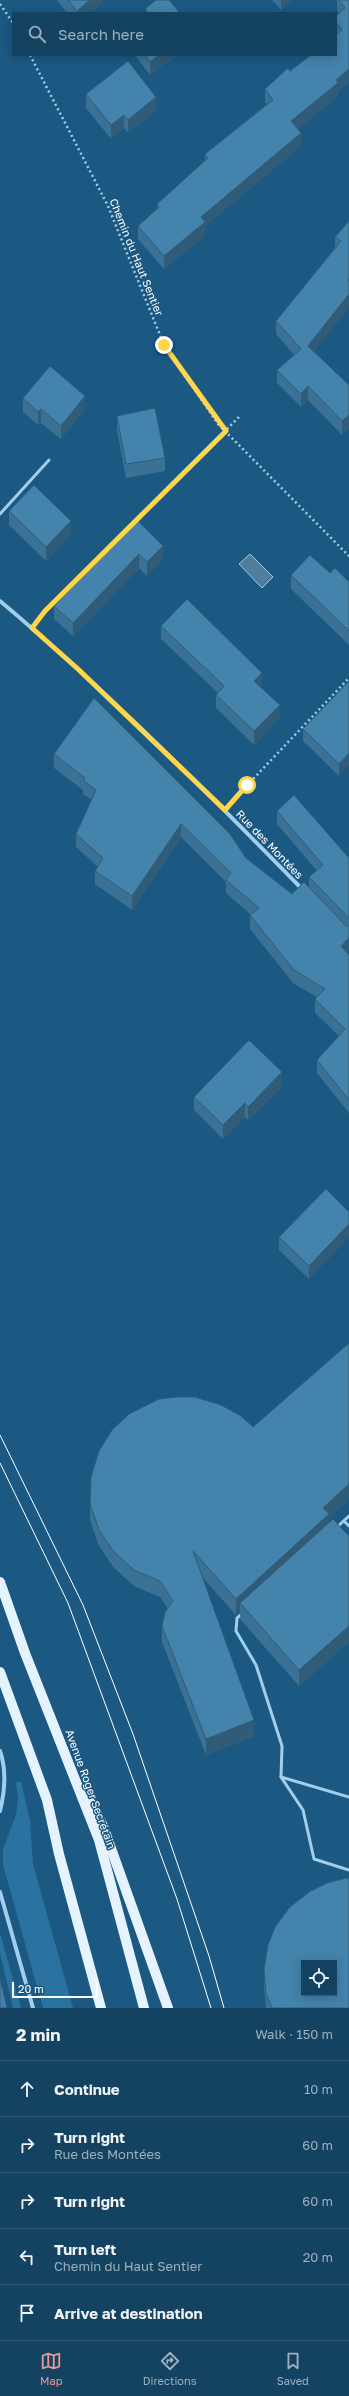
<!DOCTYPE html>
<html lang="en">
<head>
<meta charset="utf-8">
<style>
  body { margin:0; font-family:"Golos Text",sans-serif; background:#214e6b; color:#f1f3f6 }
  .controls { position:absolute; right:12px; bottom:12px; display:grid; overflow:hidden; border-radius:0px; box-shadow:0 2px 10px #0003 }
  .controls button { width:36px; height:36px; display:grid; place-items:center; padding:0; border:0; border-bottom:1px solid #335c77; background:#144362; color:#f1f3f6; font:20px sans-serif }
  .scale { position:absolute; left:12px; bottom:10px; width:86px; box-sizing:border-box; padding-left:4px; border:2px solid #fff; border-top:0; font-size:11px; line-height:14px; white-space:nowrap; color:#fff; -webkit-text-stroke:3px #1b5983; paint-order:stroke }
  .stop { position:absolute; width:12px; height:12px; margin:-9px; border:3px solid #ffd54a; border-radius:50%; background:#fff }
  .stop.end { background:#ffd54a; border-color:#fff; box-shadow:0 1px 4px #0008 }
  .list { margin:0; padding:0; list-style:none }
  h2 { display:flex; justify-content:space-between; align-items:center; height:52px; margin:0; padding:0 16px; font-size:17px }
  h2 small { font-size:13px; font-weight:400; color:#9db0be }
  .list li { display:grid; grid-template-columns:26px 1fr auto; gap:12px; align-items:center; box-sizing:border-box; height:56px; padding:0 16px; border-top:1px solid #335c77 }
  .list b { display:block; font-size:15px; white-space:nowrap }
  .list p { margin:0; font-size:13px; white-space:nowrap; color:#9db0be }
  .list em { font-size:13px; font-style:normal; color:#9db0be }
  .icon { flex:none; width:22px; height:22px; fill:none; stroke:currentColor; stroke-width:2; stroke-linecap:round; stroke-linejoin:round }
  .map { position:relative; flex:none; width:349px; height:2008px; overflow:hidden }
  .search { position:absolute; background:#144362; box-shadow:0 2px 10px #0003; left:12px; right:12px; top:12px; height:44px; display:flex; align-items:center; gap:10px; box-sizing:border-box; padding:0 14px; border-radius:0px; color:#9db0be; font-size:15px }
  .sheet { height:332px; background:#144362 }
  nav { display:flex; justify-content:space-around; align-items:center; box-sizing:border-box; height:56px; border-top:1px solid #335c77; background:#144362; font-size:11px; color:#9db0be }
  nav a { display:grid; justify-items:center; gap:2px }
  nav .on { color:#e69b98 }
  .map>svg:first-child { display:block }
  .green { fill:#2a72a0 }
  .water { fill:#4f7d9b; stroke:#94cbed }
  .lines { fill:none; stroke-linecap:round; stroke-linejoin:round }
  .path { stroke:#a1ceeb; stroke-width:2.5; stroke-dasharray:2 3; stroke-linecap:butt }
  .lane { stroke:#a1ceeb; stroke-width:3 }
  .street { stroke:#a1ceeb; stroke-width:4 }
  .primary { stroke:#e5f3fe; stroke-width:10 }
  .tram { stroke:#fff; stroke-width:1 }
  .wall { fill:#3a7194 }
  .shaded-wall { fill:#305c78 }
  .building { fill:#4483ac; stroke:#305c78; fill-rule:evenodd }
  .route { stroke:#ffd54a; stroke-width:5 }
  .labels { text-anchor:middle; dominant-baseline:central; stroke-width:3; stroke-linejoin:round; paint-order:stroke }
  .street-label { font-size:11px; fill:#fff; stroke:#1b5983 }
</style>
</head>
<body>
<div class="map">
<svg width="349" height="2008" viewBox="0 0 349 2008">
  <rect width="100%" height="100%" fill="#1b5983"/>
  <!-- green -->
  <g class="green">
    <polygon points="16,1782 21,1782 30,1821 33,1864 73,2008 43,2008 3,1865 3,1849 16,1815 18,1799"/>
    <polygon points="0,1933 21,2008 13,2008 0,1953"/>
  </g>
  <!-- water -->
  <polygon class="water" points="250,554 273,577 262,588 239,564"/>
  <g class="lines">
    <!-- path -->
    <g class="path">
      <polyline points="0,4 13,23"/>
      <polyline points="30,55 108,206 164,345 218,424 349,556"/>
      <polyline points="135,521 241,415"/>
      <polyline points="42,615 116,540"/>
      <polyline points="236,797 349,678"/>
    </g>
    <!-- lane -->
    <g class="lane">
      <polyline points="0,514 49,460"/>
      <polyline points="344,1521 349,1526"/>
      <polyline points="337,1527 349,1516"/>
      <polyline points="243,1613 237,1618 236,1631 256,1665 282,1746 281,1777 303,1810 314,1859 349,1870"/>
      <polyline points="281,1777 349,1797"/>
    </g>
    <!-- street -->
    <g class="street">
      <path d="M 0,601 C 107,691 205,790 302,889"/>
      <path d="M 0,1751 C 7,1771 5,1791 0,1811"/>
      <polyline points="0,1892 33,2008"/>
    </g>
    <!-- primary -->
    <g class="primary">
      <polyline points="0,1582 25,1653 99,1840 144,2008"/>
      <polyline points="0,1672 47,1800 59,1854 101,2008"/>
      <polyline points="88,1797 103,1826 168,2008"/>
    </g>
    <!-- tram -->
    <g class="tram">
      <polyline points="0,1435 83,1605 133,1734 209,1956 224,2008"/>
      <polyline points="0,1463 68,1603 177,1899 211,2008"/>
    </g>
  </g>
  <!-- wall -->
  <g class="wall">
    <polygon points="57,0 103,0 103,2 91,13 67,13"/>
    <polygon points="272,0 293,0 281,10"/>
    <polygon points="337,0 349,0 349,82 338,91 338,96 298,129 301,146 205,226 205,235 164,269 138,239 138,226 157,209 157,204 205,161 205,154 267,104 265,102 265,89 290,71 336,55 336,16 339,13 337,11"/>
    <polygon points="135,55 177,55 150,75"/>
    <polygon points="86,94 156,110 128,133 124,128 111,139 86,108"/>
    <polygon points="349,221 314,352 349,385 349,429 349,428 342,435 308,400 301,407 277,383 277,370 294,355 276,334 276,321 335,248 335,237"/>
    <polygon points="23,398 85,409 61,439 41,423 38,425 23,412"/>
    <polygon points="117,416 165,458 165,471 126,478 117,430"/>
    <polygon points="9,511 71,535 46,561 9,525"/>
    <polygon points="136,519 163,559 147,576 139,568 73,636 54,619 54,606"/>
    <polygon points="291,575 349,582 349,645 291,589"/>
    <polygon points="161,626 262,686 261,688 280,718 254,745 216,708 216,695 218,693 161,639"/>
    <polygon points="349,681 349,765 339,776 303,741 303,729"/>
    <polygon points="54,754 246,858 292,894 309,887 309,877 317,871 277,824 277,811 349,858 349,952 347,953 349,955 349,1113 317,1073 317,1060 339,1036 315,1013 315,999 317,997 294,984 250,929 250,915 251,915 226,893 226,882 181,837 132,910 95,884 95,871 98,867 76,847 76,834 92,800 83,794 83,790 54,768"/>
    <polygon points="282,1086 248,1120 245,1117 223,1139 194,1110 194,1097"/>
    <polygon points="326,1189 309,1279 279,1250 279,1237"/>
    <polygon points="90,1504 329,1518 329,1523 349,1536 349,1642 299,1686 240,1619 240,1611 236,1615 203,1578 254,1736 206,1755 162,1642 162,1626 168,1609 160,1597 134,1586 114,1568 99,1546 90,1520"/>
    <polygon points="264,1969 349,2008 266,2008 264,1988"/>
  </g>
  <!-- shaded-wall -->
  <g class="shaded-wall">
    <polygon points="90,0 103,0 103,2 91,13 77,13 77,11"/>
    <polygon points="281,0 293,0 281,10"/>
    <polygon points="159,55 177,55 150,75 150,62"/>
    <polygon points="349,69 349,82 338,91 338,96 291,135 291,121 336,80"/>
    <polygon points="156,97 156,110 128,133 128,120"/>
    <polygon points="124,115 124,128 111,139 111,125"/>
    <polygon points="301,133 301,146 205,226 205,235 164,269 164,256 201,217"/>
    <polygon points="349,294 349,308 308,359 308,346"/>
    <polygon points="308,386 308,400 301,407 301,394"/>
    <polygon points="85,396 85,409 61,439 61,426"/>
    <polygon points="41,409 41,423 38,425 38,412"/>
    <polygon points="349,415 349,428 342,435 342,421"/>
    <polygon points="71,521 71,535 46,561 46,547"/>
    <polygon points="163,546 163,559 147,576 147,562"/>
    <polygon points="139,554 139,568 73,636 73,623"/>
    <polygon points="262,673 262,686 254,695 254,681"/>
    <polygon points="280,705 280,718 254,745 254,731"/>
    <polygon points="349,753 349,765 339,776 339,764"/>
    <polygon points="181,824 181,837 132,910 132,896"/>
    <polygon points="349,938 349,952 341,959 341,946"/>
    <polygon points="282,1072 282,1086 248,1120 248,1107"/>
    <polygon points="245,1103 245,1117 223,1139 223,1125"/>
    <polygon points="349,1224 349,1238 309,1279 309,1266"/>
    <polygon points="349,1484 349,1500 329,1518 329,1530 240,1603 240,1611 236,1615 236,1599 323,1508"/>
    <polygon points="349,1626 349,1642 299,1686 299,1670"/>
    <polygon points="254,1720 254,1736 206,1755 206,1739"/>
  </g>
  <!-- building -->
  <g class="building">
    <polygon points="68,0 90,0 77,11"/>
    <polygon points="156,0 169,0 180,13 148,13 145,9"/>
    <polygon points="339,0 349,0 349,69 336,80 338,83 291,121 301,133 201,217 205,222 164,256 138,226 159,207 157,204 208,158 205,154 273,100 265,89 288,68 290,71 311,55 336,55 336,35 342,30 336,22 336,16 345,8"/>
    <polygon points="145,55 159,55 150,62"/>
    <polygon points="128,61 156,97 128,120 124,115 111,125 86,94"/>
    <polygon points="349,221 349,279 348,280 349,281 349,294 308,346 349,385 349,415 342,421 308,386 301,394 277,370 301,349 276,321 341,241 335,237"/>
    <polygon points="50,366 85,396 61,426 41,409 38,412 23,398"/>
    <polygon points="155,408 165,458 126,464 117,416"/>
    <polygon points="34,485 71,521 46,547 9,511"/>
    <polygon points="136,519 163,546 147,562 139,554 73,623 54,606"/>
    <polygon points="310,555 330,573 335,568 349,582 349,631 291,575"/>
    <polygon points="187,599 262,673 254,681 280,705 254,731 216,695 224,686 161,626"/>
    <polygon points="349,681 349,753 339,764 303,729"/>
    <polygon points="94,698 230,834 246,858 292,894 304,882 346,926 349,926 349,938 341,946 349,955 349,1100 317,1060 345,1029 315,999 325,989 294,970 250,915 259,908 226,880 231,873 181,824 132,896 95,871 103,858 76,834 96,790 83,780 85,778 54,754"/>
    <polygon points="294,795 349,858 349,918 309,877 323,865 277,811"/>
    <polygon points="249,1040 282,1072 248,1107 245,1103 223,1125 194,1097"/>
    <polygon points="326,1189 349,1212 349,1224 309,1266 279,1237"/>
    <polygon points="349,1343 349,1484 323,1508 329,1514 236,1599 193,1551 254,1720 206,1739 162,1626 165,1612 173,1601 160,1581 134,1570 114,1552 99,1530 90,1504 91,1477 99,1451 112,1430 129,1414 159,1399 176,1397 195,1397 221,1405 241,1416 253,1427"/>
    <polygon points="333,1519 349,1536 349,1626 299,1670 240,1603"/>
    <path d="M 346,1878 L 349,1878 L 349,2008 L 272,2008 L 266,1994 L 264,1969 L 268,1945 L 275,1927 L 290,1907 L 309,1892 L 327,1883 ZM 304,1963 L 334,1963 L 334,1993 L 304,1993 Z"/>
    <polygon points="0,1978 7,2008 0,2008"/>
  </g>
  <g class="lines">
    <!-- route -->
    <polyline class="route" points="164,345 226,431 45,611 32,628 78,669 225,810 247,785"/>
  </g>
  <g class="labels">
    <!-- street labels -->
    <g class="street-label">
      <text transform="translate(137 257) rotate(68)">Chemin du Haut Sentier</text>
      <text transform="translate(270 844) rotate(46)">Rue des Montées</text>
      <text transform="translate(91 1789) rotate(70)">Avenue Roger Secrétain</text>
    </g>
  </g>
</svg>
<div class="controls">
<button><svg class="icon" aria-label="locate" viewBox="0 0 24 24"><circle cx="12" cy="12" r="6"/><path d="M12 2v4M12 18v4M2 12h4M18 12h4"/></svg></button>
</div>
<div class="scale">20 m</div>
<div class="stop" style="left:247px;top:785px"></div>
<div class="stop end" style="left:164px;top:345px"></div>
<div class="search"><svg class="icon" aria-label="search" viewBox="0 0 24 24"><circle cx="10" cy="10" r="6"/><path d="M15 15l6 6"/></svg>Search here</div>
</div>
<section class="sheet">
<h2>2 min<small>Walk · 150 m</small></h2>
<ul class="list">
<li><svg class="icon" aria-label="ahead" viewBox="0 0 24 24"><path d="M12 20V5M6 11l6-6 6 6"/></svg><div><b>Continue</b></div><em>10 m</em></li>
<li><svg class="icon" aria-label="right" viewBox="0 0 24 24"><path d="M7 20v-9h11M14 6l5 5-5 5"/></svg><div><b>Turn right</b><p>Rue des Montées</p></div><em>60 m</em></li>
<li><svg class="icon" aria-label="right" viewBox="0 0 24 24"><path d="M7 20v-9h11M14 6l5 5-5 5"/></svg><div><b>Turn right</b></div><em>60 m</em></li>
<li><svg class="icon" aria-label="left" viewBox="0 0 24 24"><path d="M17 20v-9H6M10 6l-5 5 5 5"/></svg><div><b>Turn left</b><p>Chemin du Haut Sentier</p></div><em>20 m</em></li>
<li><svg class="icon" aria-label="arrive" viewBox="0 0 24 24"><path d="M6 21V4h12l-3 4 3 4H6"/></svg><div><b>Arrive at destination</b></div></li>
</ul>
</section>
<nav>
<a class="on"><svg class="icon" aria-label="map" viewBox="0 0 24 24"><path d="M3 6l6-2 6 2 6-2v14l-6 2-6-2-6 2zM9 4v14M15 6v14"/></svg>Map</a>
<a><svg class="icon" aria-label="directions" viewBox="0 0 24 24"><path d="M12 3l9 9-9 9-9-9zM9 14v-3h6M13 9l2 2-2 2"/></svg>Directions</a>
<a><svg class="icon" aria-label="saved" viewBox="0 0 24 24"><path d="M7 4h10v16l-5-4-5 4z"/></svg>Saved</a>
</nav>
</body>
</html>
